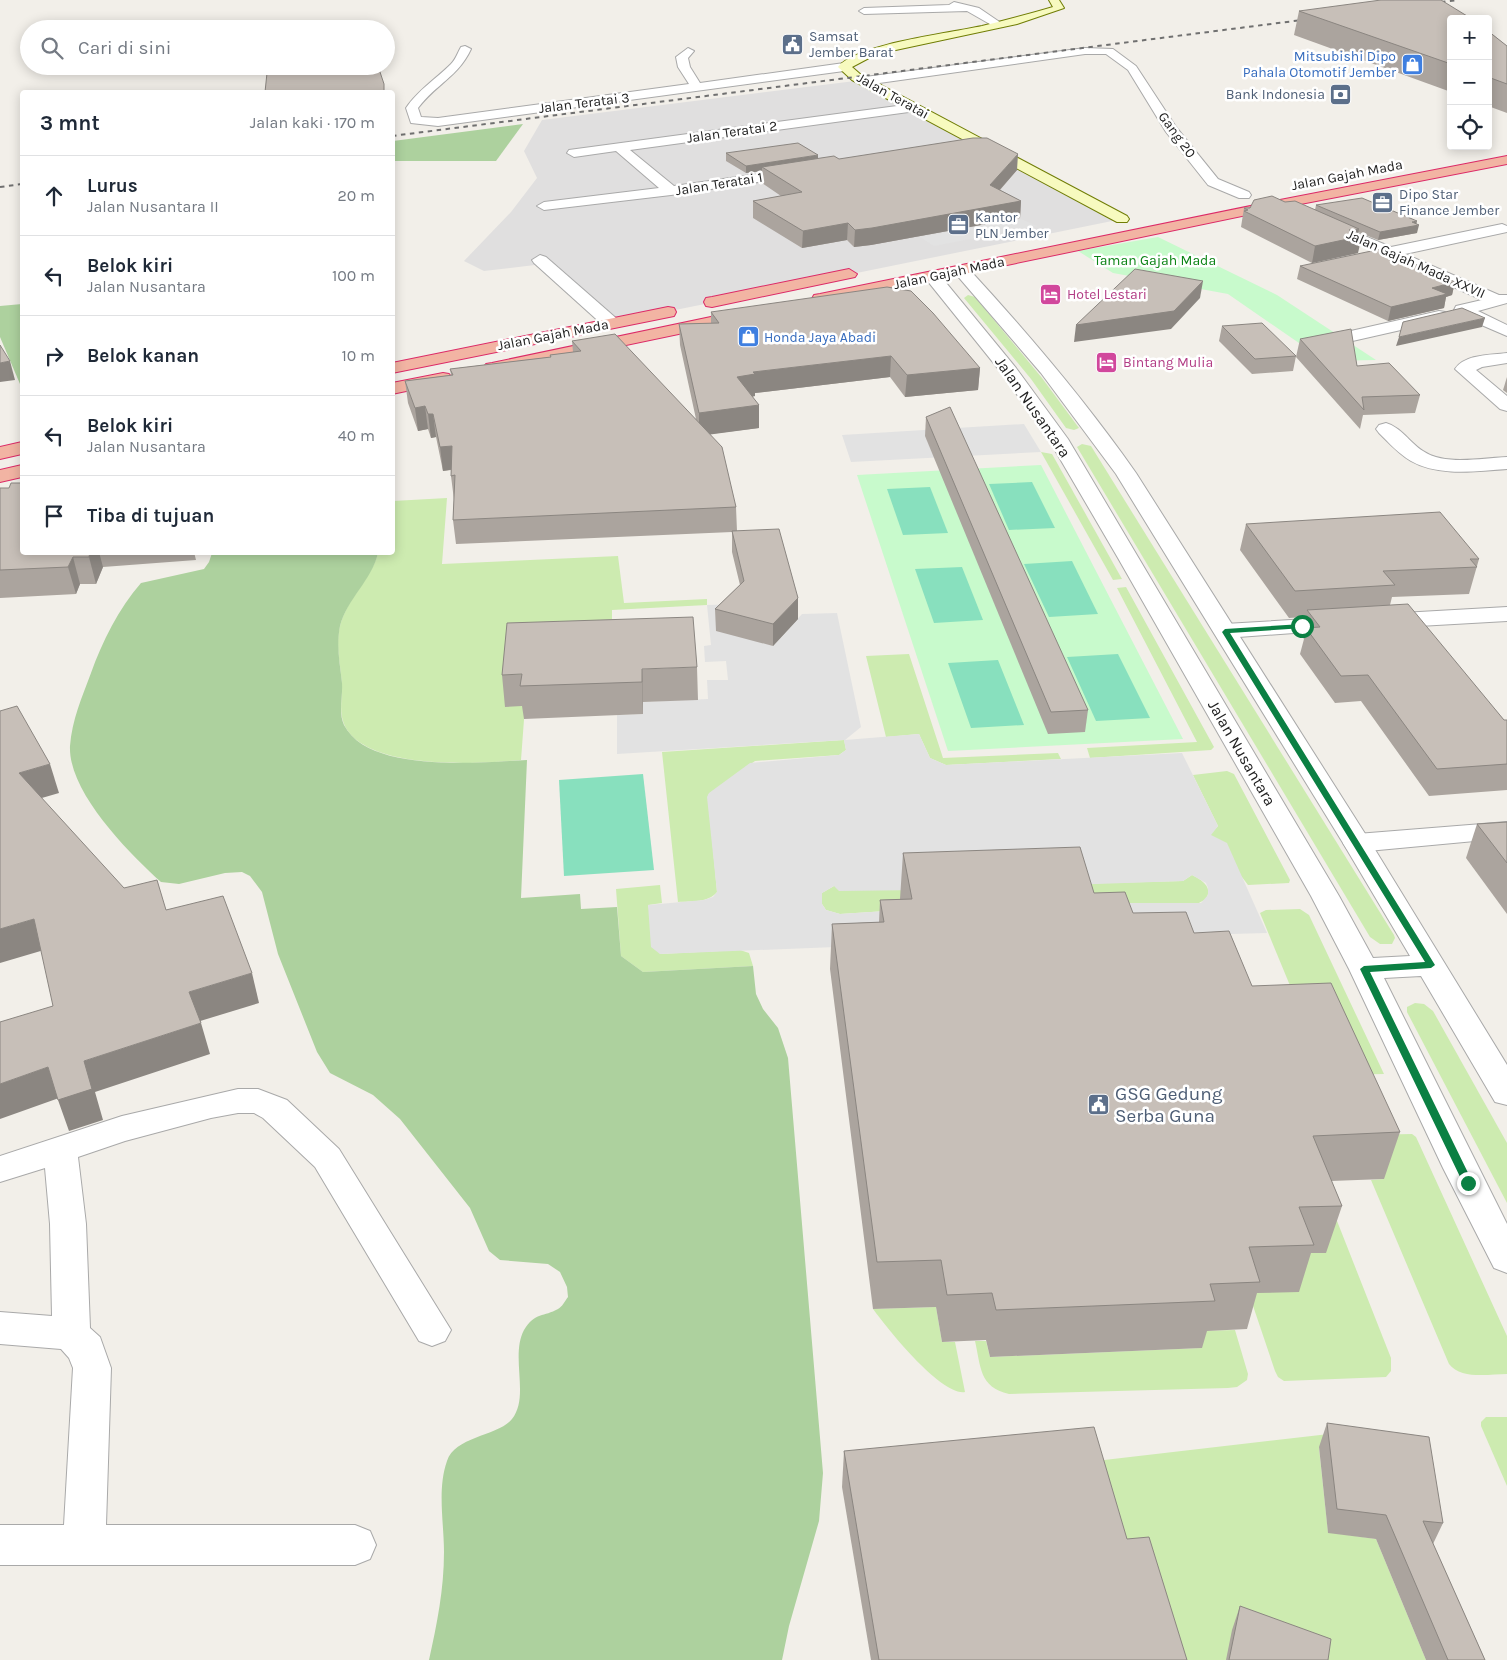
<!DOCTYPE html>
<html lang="id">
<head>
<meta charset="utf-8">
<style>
  body { margin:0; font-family:Karla,sans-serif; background:#f2f2f3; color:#1f2937 }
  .controls { position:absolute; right:15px; top:15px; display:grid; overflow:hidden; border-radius:5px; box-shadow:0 2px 12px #0003 }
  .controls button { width:45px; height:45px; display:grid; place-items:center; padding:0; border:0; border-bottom:1px solid #e0e1e3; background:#fff; color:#1f2937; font:25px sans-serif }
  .stop { position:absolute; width:15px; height:15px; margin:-11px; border:4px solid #0b8043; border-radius:50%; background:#fff }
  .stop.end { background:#0b8043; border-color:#fff; box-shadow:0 1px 5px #0008 }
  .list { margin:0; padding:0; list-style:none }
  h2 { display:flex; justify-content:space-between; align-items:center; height:65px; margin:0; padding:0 20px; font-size:21px }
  h2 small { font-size:16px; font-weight:400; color:#747a83 }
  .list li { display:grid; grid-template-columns:32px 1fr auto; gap:15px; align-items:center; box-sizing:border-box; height:80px; padding:0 20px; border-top:1px solid #e0e1e3 }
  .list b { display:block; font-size:19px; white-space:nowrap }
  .list p { margin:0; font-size:16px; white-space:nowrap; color:#747a83 }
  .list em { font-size:16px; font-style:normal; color:#747a83 }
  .icon { flex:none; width:28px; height:28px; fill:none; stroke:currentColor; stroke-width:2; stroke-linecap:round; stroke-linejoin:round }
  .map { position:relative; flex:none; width:1507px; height:1660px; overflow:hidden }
  .search { position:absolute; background:#fff; box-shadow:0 2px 12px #0003; left:20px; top:20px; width:375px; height:55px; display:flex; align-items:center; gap:12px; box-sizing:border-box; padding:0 18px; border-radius:28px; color:#747a83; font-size:19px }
  .panel { position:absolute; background:#fff; box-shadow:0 2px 12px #0003; left:20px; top:90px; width:375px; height:465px; border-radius:5px }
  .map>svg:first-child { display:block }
  .residential { fill:#e0dfdf }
  .grass { fill:#cdebb0 }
  .forest { fill:#add19e }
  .park { fill:#c8facc }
  .pitch { fill:#88e0be }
  .parking { fill:#e2e2e2 }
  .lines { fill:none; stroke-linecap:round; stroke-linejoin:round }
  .minor-casing { stroke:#a9a9a9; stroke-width:2 }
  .tertiary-casing { stroke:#a9a9a9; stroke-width:2 }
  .secondary-casing { stroke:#707d05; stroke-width:2 }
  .trunk-casing { stroke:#dc2a67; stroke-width:2 }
  .minor { fill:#fff; fill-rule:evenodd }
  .tertiary { fill:#fff; fill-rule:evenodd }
  .secondary { fill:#f7fabf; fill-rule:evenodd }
  .trunk { fill:#f2b4a3; fill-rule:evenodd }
  .rail { stroke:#707070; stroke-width:2; stroke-dasharray:4.5 4.5; stroke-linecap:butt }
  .wall { fill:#aba49e }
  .shaded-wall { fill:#8b8681 }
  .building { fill:#c7bfb8; stroke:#8b8681 }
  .route { fill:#0b8043 }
  .labels { text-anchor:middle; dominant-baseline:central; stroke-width:5; stroke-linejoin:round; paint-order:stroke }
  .far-service-label { font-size:14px; fill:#4e5e75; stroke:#fff; text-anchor:start }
  .far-shop-label { font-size:14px; fill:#366cbe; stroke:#fff; text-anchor:end }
  .far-street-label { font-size:14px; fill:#222; stroke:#fff }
  .far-park-label { font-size:14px; fill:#0c8416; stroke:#fff }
  .far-hotel-label { font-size:14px; fill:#b23c85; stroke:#fff; text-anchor:start }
  .street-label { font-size:16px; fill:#222; stroke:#fff }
  .near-service-label { font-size:19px; fill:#4e5e75; stroke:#fff; text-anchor:start }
</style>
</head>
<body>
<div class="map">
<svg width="1507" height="1660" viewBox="0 0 1507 1660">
  <rect width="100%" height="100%" fill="#f2efe9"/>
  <!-- residential -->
  <polygon class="residential" points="863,80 1122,219 621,321 543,264 484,271 464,261 511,212 537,178 524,151 542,120"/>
  <!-- grass -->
  <g class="grass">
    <polygon points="968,295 975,297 1042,378 1079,428 1074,430 1066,428 1031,379 964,298"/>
    <polygon points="1082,444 1091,446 1394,935 1395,938 1392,944 1380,944 1370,937 1077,447"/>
    <polygon points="1041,452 1052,454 1122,579 1113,580"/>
    <path d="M 447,498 L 442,564 L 618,556 L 624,603 L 707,599 L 707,605 L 612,610 L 612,651 L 525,706 L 521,760 C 479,764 364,771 344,724 C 339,712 342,699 342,686 C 341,665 335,647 340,626 C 347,598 371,580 378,553 L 392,552 L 393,501 Z"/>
    <polygon points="1126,587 1214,747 1211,750 1090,758 1087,748 1197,742 1117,588"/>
    <polygon points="909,654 943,758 1058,753 1061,759 946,765 930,758 919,734 886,737 866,656"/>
    <path d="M 844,740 L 846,750 L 839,755 L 755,761 L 708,795 L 717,892 C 708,903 691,901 678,902 L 662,752 Z"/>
    <polygon points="1227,771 1234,774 1290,880 1289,883 1248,885 1210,835 1218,826 1193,775"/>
    <path d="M 1192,875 C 1202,880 1213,887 1206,899 L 1197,904 L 1107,903 L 1071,884 L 1183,881 Z"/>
    <polygon points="660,885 662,903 648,905 660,954 740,950 749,953 753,966 643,972 621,956 616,889"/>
    <polygon points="834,886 922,890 902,910 840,914 826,910 822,904 822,893"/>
    <polygon points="1300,909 1309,915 1384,1074 1338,1075 1308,1029 1260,913 1266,910"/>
    <polygon points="1415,1003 1424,1004 1433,1011 1507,1143 1507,1203 1407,1012 1407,1007"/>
    <path d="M 1412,1134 L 1416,1137 L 1507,1336 L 1507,1374 C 1490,1374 1461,1380 1449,1364 L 1371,1180 L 1384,1179 L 1365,1135 Z"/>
    <polygon points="1326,1193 1391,1358 1391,1371 1386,1377 1284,1381 1278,1377 1275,1371 1249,1294"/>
    <path d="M 936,1307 L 942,1342 L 955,1342 L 965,1392 C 941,1396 887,1328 873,1309 Z"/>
    <path d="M 1235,1330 L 1248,1374 L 1247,1380 L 1237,1387 L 1228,1388 L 1009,1394 C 979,1387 981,1367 975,1341 L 986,1341 L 990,1357 L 1202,1348 L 1197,1331 Z"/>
    <polygon points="1486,1417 1507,1417 1507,1486 1481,1426 1481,1422"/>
    <polygon points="1329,1434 1319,1448 1328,1532 1376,1539 1426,1660 1166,1660 1087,1462"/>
  </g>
  <!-- forest -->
  <g class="forest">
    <polygon points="523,124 496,161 393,161 393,141"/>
    <polygon points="22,304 22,384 20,384 0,337 0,306"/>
    <path d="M 212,553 L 378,553 C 372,580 347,599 340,626 C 336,646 340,664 342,683 C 343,697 338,712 344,725 C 369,774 481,762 527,760 L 521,898 L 580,894 L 581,909 L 617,907 L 621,956 L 643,972 L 753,966 L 756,994 L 763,1009 L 778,1028 L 788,1058 L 823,1473 L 819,1521 L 789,1626 L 782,1660 L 429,1660 C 437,1624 444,1589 444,1552 C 444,1523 437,1489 447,1461 C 455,1436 499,1436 512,1419 C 530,1397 510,1356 524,1330 C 535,1312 544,1317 558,1309 C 562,1307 565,1301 568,1297 L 567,1287 L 560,1272 L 548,1264 L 500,1260 L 489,1251 L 470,1208 L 400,1119 L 373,1095 L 330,1073 L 317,1052 L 278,954 L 262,892 L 250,876 L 242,872 L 225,873 L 179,884 L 161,882 C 129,853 68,792 70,746 C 72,720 82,697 91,673 C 102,642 119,608 141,583 L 204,569 L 209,562 Z"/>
  </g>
  <!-- park -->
  <g class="park">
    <polygon points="1158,237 1277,295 1376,360 1325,361 1228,294 1113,273 1078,251"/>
    <polygon points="1041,465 1183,739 948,751 857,475"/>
  </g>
  <!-- pitch -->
  <g class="pitch">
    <polygon points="1032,482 1055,528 1009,530 989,484"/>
    <polygon points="930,487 948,533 903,535 887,489"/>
    <polygon points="1072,561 1098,614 1049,617 1024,564"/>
    <polygon points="962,567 983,620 934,623 915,569"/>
    <polygon points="1118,654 1150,718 1096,721 1067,657"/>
    <polygon points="998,660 1024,725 971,728 948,663"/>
    <polygon points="643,774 654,870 564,876 559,780"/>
  </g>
  <!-- parking -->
  <g class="parking">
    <polygon points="1021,219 1037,226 934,246 920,237"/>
    <polygon points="1024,424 1041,452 851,462 842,435"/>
    <polygon points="742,604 773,646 802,614 837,613 861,727 845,740 919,734 930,758 946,765 1182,753 1218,826 1211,835 1227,843 1267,933 1087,938 1107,903 1201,903 1208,895 1208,888 1206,883 1192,875 1183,881 922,890 839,891 834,886 822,893 822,904 826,910 840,914 902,910 909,944 660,954 651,947 648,905 704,900 713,897 717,892 707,797 709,793 750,763 839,755 846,750 844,740 617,754 617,715 643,714 643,702 708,699 707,680 728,680 726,661 705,662 704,646 711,645 707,605"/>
  </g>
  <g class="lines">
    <defs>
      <g id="minor">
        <polygon points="954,2 979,8 1004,25 1003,27 995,27 967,11 864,14 859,11 864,8 949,5"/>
        <path d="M 465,46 L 471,49 C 458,77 436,84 418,108 L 421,117 L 438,118 L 689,84 L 678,67 L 676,57 L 688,48 L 694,51 L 688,58 L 690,67 L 700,83 L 844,63 L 850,67 L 844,71 L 438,126 L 411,123 L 406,108 C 418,90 436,79 451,64 C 456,59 458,52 461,47 Z"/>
        <polygon points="1085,48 1113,49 1136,66 1176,127 1218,179 1249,192 1251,195 1249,198 1239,198 1208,185 1166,132 1128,70 1106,54 1085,54 865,85 859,81 865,77"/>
        <polygon points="912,104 916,105 918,108 916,111 630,150 674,186 800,168 807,172 805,175 671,195 544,210 537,206 544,202 659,188 616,151 574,157 567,153 569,150"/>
        <polygon points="1326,220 1391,247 1502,224 1507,226 1507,232 1405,254 1499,295 1507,295 1507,303 1478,311 1507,325 1507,336 1456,314 1454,310 1456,306 1482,300 1388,257 1380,256 1378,253 1321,227 1319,224 1321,221"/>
        <polygon points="540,255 546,257 617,319 620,323 617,327 605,327 534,263 532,260"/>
        <polygon points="1439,311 1445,312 1447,316 1445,320 1348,342 1342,341 1339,337 1342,333"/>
        <path d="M 1507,353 L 1507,363 L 1482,367 L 1476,370 L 1507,396 L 1507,411 L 1500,409 L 1455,369 C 1465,354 1491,355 1507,353 Z"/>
        <path d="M 1386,423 C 1401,427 1410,443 1423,451 C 1445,466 1482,458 1507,457 L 1507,469 C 1477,471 1439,477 1411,461 C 1399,454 1389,443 1379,433 L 1376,429 L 1379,425 Z"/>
        <polygon points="1507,607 1507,621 1384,628 1376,626 1372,621 1376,616 1384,614"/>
        <polygon points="1341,617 1349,619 1353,624 1349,629 1225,638 1217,636 1213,631 1217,626 1225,624"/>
        <polygon points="1507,822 1507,838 1357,852 1347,849 1343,843 1347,837 1357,834"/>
        <polygon points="238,1089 258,1089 287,1100 339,1149 451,1330 445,1341 432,1346 419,1341 315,1167 263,1118 254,1113 238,1113 211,1118 125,1141 78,1157 86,1224 90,1328 100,1337 111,1368 106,1525 355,1525 370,1531 376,1545 370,1559 355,1565 0,1565 0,1525 64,1525 73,1368 69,1358 61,1349 0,1344 0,1312 52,1316 50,1224 45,1168 0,1182 0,1156 122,1116"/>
      </g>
      <path id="tertiary" d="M 961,265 L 967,267 C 1027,332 1085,400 1136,473 L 1371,843 L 1507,1065 L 1507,1105 L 1495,1102 L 1421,976 L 1384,978 L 1507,1224 L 1507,1273 L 1494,1268 L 1443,1168 L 1349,969 L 1311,896 L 1118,558 L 1049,440 L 1004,376 L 926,279 L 924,276 L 926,273 L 938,273 L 1016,368 L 1068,439 L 1339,896 L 1373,958 L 1410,956 L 1343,843 L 1116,474 L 1041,373 L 955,273 L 953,270 L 955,267 Z"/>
      <path id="secondary" d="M 1049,0 L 1059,0 L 1064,8 L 1017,24 L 891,51 L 869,58 L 852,67 L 860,74 L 1127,216 L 1129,219 L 1127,222 L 1117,222 L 852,80 L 838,67 C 857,44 950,33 982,26 C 1006,20 1030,14 1053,7 Z"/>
      <g id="trunk">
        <polygon points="1507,156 1507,164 1280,208 820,304 814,303 812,299 814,295 820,294 1280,200"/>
        <polygon points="849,269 857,274 855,277 712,307 706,306 704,302 706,298 712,297"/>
        <polygon points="668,307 674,308 676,312 674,316 392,373 392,363"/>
        <polygon points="749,309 755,310 757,314 755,318 492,373 486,372 483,368 486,364 492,363"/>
        <polygon points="443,373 449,374 452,378 449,382 392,394 392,383"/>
        <polygon points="22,442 22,454 0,459 0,447"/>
        <polygon points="22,465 22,477 0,482 0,470"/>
      </g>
    </defs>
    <!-- minor casing -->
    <use href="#minor" class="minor-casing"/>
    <!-- tertiary casing -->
    <use href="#tertiary" class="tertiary-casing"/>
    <!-- secondary casing -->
    <use href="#secondary" class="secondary-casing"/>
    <!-- trunk casing -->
    <use href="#trunk" class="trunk-casing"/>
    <!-- minor -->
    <use href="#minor" class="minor"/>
    <!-- tertiary -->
    <use href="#tertiary" class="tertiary"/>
    <!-- secondary -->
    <use href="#secondary" class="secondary"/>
    <!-- trunk -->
    <use href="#trunk" class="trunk"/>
    <!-- rail -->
    <g class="rail">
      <polyline points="1432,3 1458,0"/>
      <polyline points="392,136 1310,19"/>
      <polyline points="0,187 22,184"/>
    </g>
  </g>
  <!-- wall -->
  <g class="wall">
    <polygon points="1299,11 1451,19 1451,92 1294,35"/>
    <polygon points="1488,31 1507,46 1507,113 1488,106"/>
    <polygon points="726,153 818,159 839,159 1017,170 1000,190 1021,201 1020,218 871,245 854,247 847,240 802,248 753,218 753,201 781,196 762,183 762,171 746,173 726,161"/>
    <polygon points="1285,202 1315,210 1316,205 1417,224 1417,233 1378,240 1358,232 1358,253 1312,263 1241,227 1244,208"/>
    <polygon points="1300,266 1455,282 1452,295 1446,297 1444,308 1388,321 1297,279"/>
    <polygon points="711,312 980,368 978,390 905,397 890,377 755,393 755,396 752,397 759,405 759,428 710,434 736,507 737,531 798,619 773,646 716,631 715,609 740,585 732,552 732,532 456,544 453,520 454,500 451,476 451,470 443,471 436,437 431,438 428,429 418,431 408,403 405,381 451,375 450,369 550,357 550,355 573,352 572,341 696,419 680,345 679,324 711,323"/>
    <polygon points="1222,326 1296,356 1293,371 1252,374 1219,341"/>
    <polygon points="1300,339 1420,395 1415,413 1363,415 1360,429 1296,357"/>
    <polygon points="1507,377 1507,393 1503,390"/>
    <polygon points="926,417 1088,710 1085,732 1048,734 925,436"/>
    <polygon points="0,488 22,552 194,552 196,560 103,567 96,584 80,584 76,594 0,598"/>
    <polygon points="1246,524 1479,559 1469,594 1392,597 1390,605 1504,720 1507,720 1507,790 1429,796 1361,701 1335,703 1300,654 1304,639 1301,635 1305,617 1289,618 1240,550"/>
    <polygon points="697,667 698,700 643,702 643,714 524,719 522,706 505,707 502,675"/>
    <polygon points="1507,822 1507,914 1466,858 1477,824"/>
    <polygon points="903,853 1094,893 1133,913 1194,933 1252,986 1400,1132 1384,1179 1331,1181 1342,1206 1326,1253 1311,1253 1299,1292 1257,1293 1247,1329 1207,1331 1202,1348 990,1357 986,1340 942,1342 936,1307 873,1309 830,969 832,924 879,922 880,900 900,899"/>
    <polygon points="1327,1423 1443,1523 1433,1544 1485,1660 1426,1660 1376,1539 1328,1533 1319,1447"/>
    <polygon points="844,1451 1127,1539 1187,1660 871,1660 842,1487"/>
    <polygon points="1240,1606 1328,1660 1226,1660 1232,1630"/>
  </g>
  <!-- shaded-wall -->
  <g class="shaded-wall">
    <polygon points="1018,154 1017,170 989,202 990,185"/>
    <polygon points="818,155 818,163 762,167 762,171 746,173 746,166"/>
    <polygon points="1021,201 1020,218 871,245 854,247 855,230"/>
    <polygon points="1417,221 1416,226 1419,225 1417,233 1378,240 1380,232"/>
    <polygon points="848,223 847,240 802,248 803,231"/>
    <polygon points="1359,229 1357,237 1362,236 1358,253 1312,263 1315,246 1349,230"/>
    <polygon points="1203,281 1200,298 1171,329 1074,342 1076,325"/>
    <polygon points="1455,282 1452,295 1446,297 1444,308 1388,321 1391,307 1432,288"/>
    <polygon points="1485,318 1482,327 1396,346 1399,337"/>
    <polygon points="891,356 890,377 755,393 755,396 737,399 737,377 753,372"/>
    <polygon points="10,361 15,380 0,382 0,363"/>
    <polygon points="980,368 978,390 905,397 907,375"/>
    <polygon points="759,405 759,428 699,436 699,413"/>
    <polygon points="425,406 428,429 418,431 415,408"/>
    <polygon points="428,414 433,414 436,437 431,438"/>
    <polygon points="452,446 455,469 443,471 440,447"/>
    <polygon points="90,552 99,552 103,567 96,584 89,557"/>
    <polygon points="73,557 80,584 76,594 68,567"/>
    <polygon points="798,598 798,619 773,646 773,624"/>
    <polygon points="642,669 643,702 643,714 642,682"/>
    <polygon points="50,764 59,793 28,802 19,773"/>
    <polygon points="34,919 44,950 0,963 0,929"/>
    <polygon points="252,973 259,1003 197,1022 189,992"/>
    <polygon points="201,1023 210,1054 95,1092 103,1120 69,1131 58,1100 84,1061"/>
    <polygon points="48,1067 59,1098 0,1119 0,1084"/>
  </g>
  <!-- building -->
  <g class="building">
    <polygon points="1381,0 1441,0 1472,19 1451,19 1451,64 1299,11"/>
    <polygon points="1488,31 1507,46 1507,84 1488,77"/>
    <polygon points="273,66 378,66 384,84 384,92 265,92 267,73"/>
    <polygon points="973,138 987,138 1018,154 990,185 1021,201 872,228 855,230 848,223 803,231 753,201 802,192 762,167 834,156 839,159"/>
    <polygon points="798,143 818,155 746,166 726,153"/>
    <polygon points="1272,196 1285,202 1295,201 1359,229 1349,230 1362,236 1315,246 1244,211 1248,210 1244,208 1250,208 1254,200"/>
    <polygon points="1362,198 1417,221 1412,222 1419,225 1380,232 1316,205"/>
    <polygon points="1381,249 1455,282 1432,288 1447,294 1391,307 1300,266"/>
    <polygon points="1135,269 1203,281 1174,311 1076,325"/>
    <polygon points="887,287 911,291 933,313 980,368 907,375 891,356 753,372 755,374 737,377 759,405 699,413 679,324 719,323 711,312"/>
    <polygon points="1462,308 1485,318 1399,337 1403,322"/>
    <polygon points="1262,323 1296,356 1255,359 1222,326"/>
    <polygon points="1351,329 1357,366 1389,363 1420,395 1362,397 1364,410 1300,339"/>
    <polygon points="615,334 722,447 736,507 453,520 455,475 451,476 452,446 440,447 433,414 428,414 425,406 415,408 405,381 453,375 450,369 551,357 550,355 581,351 572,341"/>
    <polygon points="0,345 10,361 0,363"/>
    <polygon points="950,407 1088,710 1051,712 926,417"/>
    <polygon points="11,483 22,483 22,552 90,552 89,557 73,557 68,567 0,570 0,488 9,488"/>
    <polygon points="1440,512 1479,559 1470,559 1477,567 1383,571 1395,585 1295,591 1246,524"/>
    <polygon points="779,529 798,598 773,624 715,609 744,581 732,531"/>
    <polygon points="1408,604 1504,720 1507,720 1507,764 1437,769 1368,675 1341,676 1306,628 1320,627 1307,610"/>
    <polygon points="693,617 697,667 642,669 642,682 520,686 522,674 502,675 507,623"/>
    <polygon points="17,706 50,764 19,773 124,888 157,880 166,910 223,896 252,973 189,992 201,1023 84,1061 92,1089 58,1100 48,1067 0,1084 0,1022 53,1006 34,919 0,929 0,711"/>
    <polygon points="1507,822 1507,863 1477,824"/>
    <polygon points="1080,847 1094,893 1125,892 1133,913 1186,912 1194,933 1229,931 1252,986 1331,983 1400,1132 1313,1136 1342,1206 1299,1207 1314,1245 1249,1247 1260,1282 1210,1284 1215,1301 996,1310 992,1293 947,1295 941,1260 877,1262 832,924 884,922 880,900 912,899 903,853"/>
    <polygon points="1327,1423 1429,1437 1443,1523 1423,1521 1485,1660 1448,1660 1386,1515 1337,1509"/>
    <polygon points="1094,1427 1127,1539 1149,1537 1187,1660 879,1660 844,1451"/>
    <polygon points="1240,1606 1331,1639 1328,1660 1229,1660"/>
  </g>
  <!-- route -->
  <polygon class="route" points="1302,624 1304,628 1230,633 1435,965 1431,968 1370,972 1473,1183 1468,1187 1463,1183 1360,969 1364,966 1425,962 1222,632 1225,629"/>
  <!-- icons -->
  <defs>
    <symbol id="civic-square" viewBox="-11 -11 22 22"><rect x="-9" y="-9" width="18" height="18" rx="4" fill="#5c6f8a" stroke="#fff"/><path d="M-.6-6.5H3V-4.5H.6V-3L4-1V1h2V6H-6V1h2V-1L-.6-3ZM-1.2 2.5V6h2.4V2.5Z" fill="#fff"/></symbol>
    <symbol id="shop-square" viewBox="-11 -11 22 22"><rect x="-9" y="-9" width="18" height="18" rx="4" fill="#3f7fe0" stroke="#fff"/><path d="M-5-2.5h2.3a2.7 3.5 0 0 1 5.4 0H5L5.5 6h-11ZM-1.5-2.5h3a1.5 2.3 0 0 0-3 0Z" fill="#fff"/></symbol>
    <symbol id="bank-square" viewBox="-11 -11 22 22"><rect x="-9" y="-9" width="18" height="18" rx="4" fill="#5c6f8a" stroke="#fff"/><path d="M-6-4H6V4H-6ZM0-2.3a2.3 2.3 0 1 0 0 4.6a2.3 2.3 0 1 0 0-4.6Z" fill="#fff"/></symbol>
    <symbol id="office-square" viewBox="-11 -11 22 22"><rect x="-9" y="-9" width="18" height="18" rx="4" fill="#5c6f8a" stroke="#fff"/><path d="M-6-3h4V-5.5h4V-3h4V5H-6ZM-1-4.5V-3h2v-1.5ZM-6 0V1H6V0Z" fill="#fff"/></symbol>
    <symbol id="hotel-square" viewBox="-11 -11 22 22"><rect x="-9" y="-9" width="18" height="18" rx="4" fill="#d1479c" stroke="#fff"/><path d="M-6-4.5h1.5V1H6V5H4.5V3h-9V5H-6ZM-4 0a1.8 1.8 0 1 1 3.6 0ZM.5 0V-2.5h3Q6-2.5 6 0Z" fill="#fff"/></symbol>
  </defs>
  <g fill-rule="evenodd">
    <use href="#civic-square" x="780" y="32" width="25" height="25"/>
    <use href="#shop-square" x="1400" y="52" width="25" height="25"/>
    <use href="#bank-square" x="1328" y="82" width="25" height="25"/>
    <use href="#office-square" x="1370" y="190" width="25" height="25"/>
    <use href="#office-square" x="946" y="212" width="25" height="25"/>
    <use href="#hotel-square" x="1038" y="282" width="25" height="25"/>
    <use href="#shop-square" x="736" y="324" width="25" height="25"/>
    <use href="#hotel-square" x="1094" y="350" width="25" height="25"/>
    <use href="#civic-square" x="1086" y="1092" width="25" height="25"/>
  </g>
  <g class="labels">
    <!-- far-service labels -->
    <g class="far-service-label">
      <text x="809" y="36">Samsat<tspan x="809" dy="16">Jember Barat</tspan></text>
      <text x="1325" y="94" text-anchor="end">Bank Indonesia</text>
      <text x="1399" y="194">Dipo Star<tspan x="1399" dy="16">Finance Jember</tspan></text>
      <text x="975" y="217">Kantor<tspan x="975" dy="16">PLN Jember</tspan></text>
    </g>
    <!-- far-shop labels -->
    <g class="far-shop-label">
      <text x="1396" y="56">Mitsubishi Dipo<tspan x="1396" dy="16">Pahala Otomotif Jember</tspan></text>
      <text x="764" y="337" text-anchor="start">Honda Jaya Abadi</text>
    </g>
    <!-- far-street labels -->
    <g class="far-street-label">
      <text transform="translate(893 96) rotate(29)">Jalan Teratai</text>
      <text transform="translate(584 103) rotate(-7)">Jalan Teratai 3</text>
      <text transform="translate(732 132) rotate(-8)">Jalan Teratai 2</text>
      <text transform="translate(1177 135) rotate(54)">Gang 20</text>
      <text transform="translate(1347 175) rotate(-11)">Jalan Gajah Mada</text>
      <text transform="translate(719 184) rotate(-9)">Jalan Teratai 1</text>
      <text transform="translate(1416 264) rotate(24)">Jalan Gajah Mada XXVII</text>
      <text transform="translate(949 273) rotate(-12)">Jalan Gajah Mada</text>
      <text transform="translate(553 335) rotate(-11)">Jalan Gajah Mada</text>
    </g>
    <!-- far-park labels -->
    <g class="far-park-label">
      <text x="1155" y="260">Taman Gajah Mada</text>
    </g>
    <!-- far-hotel labels -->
    <g class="far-hotel-label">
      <text x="1067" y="294">Hotel Lestari</text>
      <text x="1123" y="362">Bintang Mulia</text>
    </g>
    <!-- street labels -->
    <g class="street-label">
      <text transform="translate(1033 407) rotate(55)">Jalan Nusantara</text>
      <text transform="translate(1242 753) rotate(60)">Jalan Nusantara</text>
    </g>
    <!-- near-service labels -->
    <g class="near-service-label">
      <text x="1115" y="1094">GSG Gedung<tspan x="1115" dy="22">Serba Guna</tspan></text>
    </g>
  </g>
</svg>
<div class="controls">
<button>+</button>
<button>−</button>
<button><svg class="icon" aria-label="locate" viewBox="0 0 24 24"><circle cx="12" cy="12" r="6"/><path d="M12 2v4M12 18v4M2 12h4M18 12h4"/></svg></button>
</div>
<div class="stop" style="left:1302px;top:626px"></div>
<div class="stop end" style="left:1468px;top:1183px"></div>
<div class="search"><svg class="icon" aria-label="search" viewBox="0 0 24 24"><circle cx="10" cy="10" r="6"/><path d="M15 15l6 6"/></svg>Cari di sini</div>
<section class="panel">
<h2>3 mnt<small>Jalan kaki · 170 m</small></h2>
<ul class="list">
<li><svg class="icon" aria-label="ahead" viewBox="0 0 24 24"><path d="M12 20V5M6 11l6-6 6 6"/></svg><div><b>Lurus</b><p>Jalan Nusantara II</p></div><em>20 m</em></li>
<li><svg class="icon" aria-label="left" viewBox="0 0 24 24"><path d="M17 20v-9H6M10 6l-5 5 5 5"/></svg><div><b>Belok kiri</b><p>Jalan Nusantara</p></div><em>100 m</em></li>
<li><svg class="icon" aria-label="right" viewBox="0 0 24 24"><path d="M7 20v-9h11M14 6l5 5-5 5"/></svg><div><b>Belok kanan</b></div><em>10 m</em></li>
<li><svg class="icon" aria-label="left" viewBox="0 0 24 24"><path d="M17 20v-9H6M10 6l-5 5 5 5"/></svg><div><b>Belok kiri</b><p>Jalan Nusantara</p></div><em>40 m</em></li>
<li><svg class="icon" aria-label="arrive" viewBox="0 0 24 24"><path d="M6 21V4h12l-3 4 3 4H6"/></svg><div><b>Tiba di tujuan</b></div></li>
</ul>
</section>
</div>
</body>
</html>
